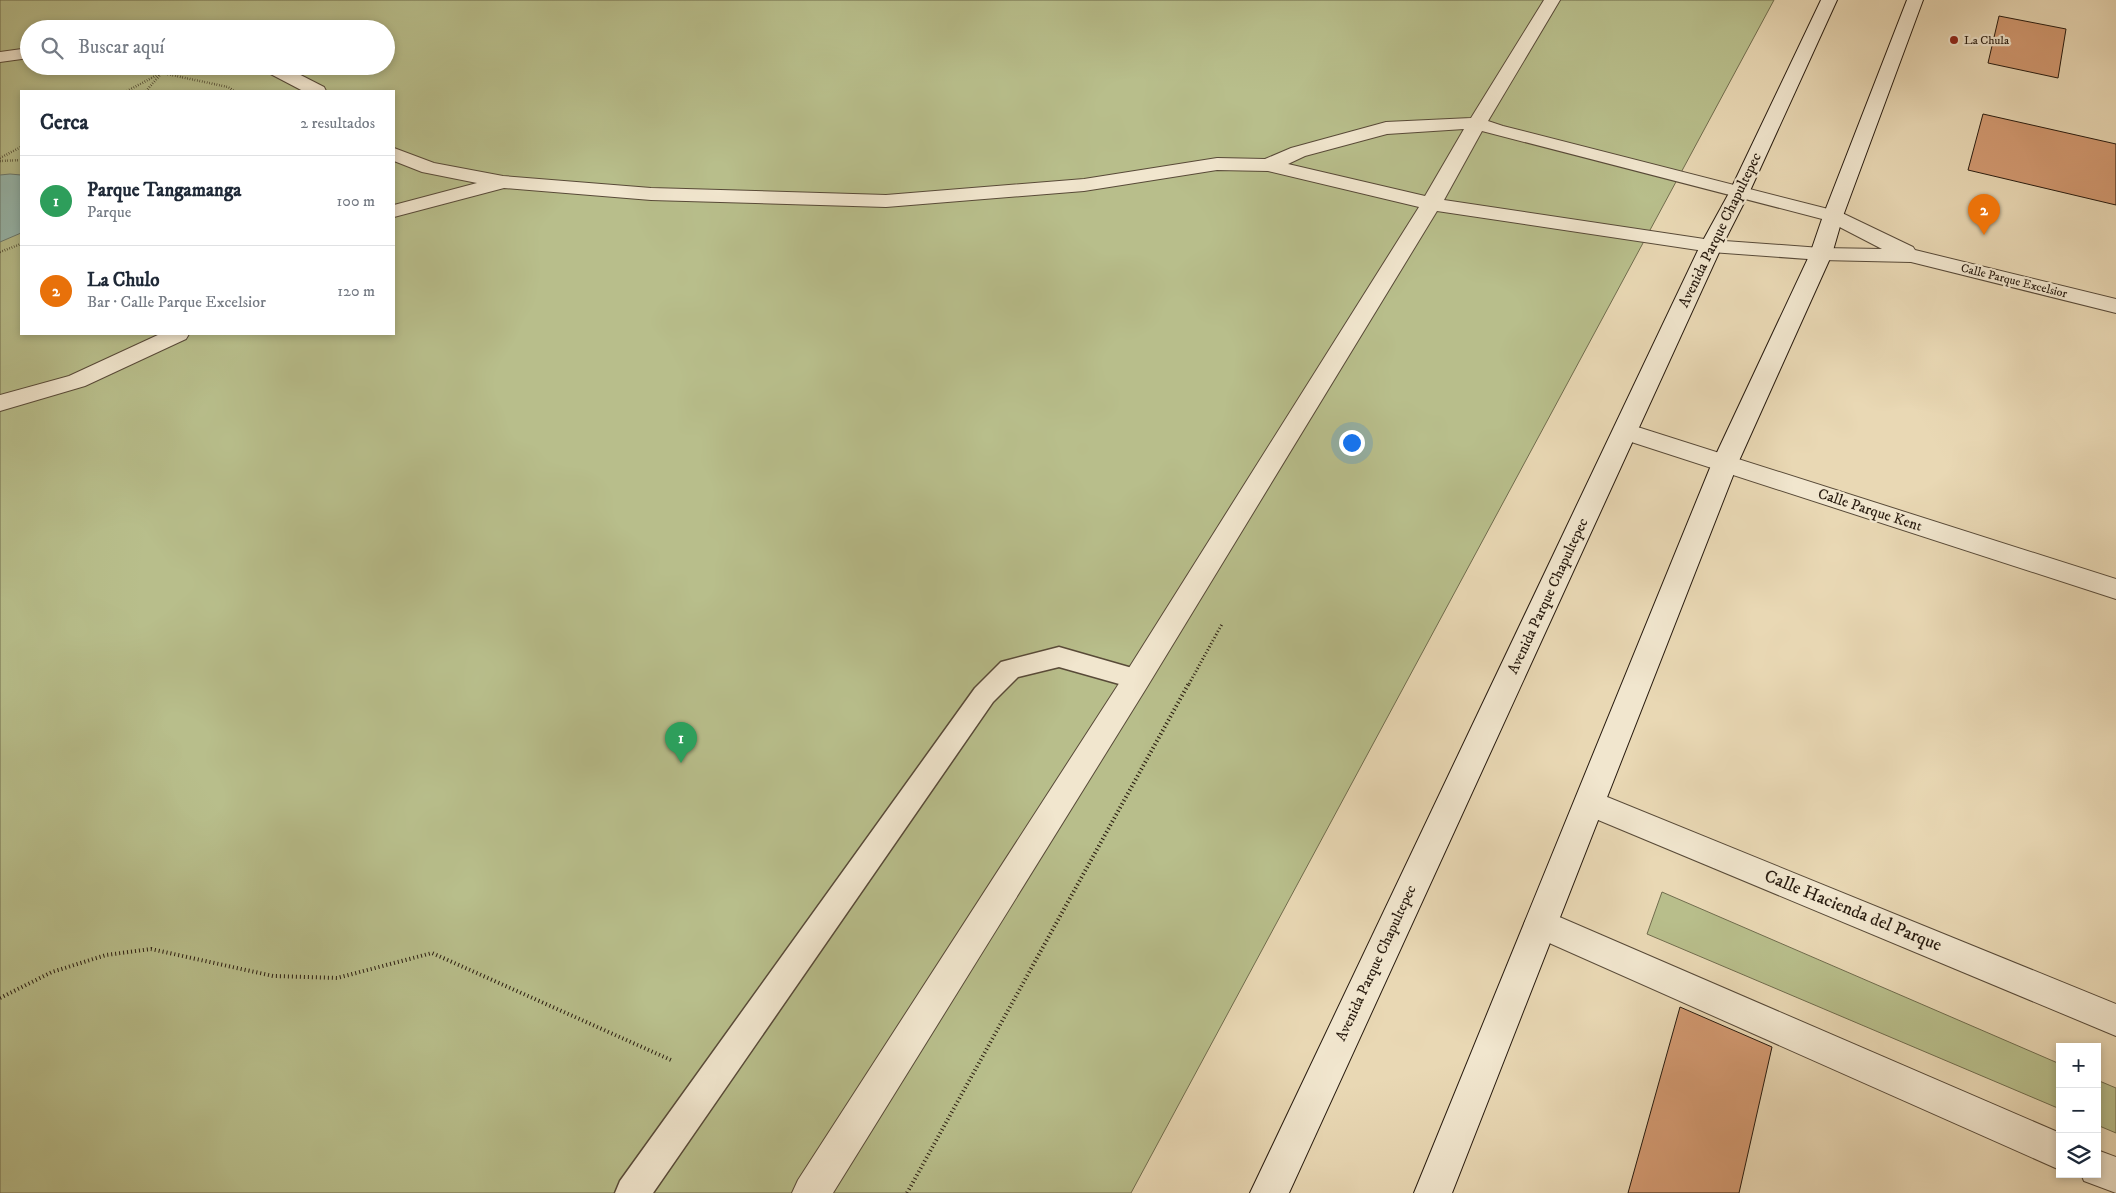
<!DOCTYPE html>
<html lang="es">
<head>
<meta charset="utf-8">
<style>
  body { margin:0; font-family:"IM FELL DW Pica",serif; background:#f2f2f3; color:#1f2937 }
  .controls { position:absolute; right:15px; bottom:15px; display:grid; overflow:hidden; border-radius:0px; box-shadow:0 2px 8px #0003 }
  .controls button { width:45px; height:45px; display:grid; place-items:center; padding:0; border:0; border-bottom:1px solid #e0e1e3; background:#fff; color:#1f2937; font:25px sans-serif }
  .you { position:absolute; left:1351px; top:442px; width:18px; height:18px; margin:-12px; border:4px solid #fff; border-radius:50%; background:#1a73e8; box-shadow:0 0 0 8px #1a73e833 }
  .badge { display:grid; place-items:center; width:32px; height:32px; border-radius:50%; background:#2563eb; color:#fff; font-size:16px; font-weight:700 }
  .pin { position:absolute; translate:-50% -41px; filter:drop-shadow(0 1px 2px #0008) }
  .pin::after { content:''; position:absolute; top:26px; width:18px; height:15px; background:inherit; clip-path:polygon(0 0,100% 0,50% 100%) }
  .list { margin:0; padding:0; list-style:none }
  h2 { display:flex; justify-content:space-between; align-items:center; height:65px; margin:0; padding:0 20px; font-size:21px }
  h2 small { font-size:16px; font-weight:400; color:#747a83 }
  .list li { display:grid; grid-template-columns:32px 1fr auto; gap:15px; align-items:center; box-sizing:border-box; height:90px; padding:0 20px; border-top:1px solid #e0e1e3 }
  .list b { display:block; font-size:19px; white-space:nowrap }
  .list p { margin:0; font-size:16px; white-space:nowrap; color:#747a83 }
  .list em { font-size:16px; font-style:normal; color:#747a83 }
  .icon { flex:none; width:28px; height:28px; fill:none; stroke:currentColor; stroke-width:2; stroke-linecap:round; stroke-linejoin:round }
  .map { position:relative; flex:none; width:2116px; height:1193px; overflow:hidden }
  .search { position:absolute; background:#fff; box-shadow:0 2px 8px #0003; left:20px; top:20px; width:375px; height:55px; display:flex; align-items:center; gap:12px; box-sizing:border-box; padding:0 18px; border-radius:28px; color:#747a83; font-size:19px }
  .panel { position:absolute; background:#fff; box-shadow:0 2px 8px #0003; left:20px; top:90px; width:375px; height:245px; border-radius:0px }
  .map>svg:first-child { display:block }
  .green { fill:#b8be8b; stroke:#706c4d; fill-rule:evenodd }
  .water { fill:#97b9af; stroke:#6b7a6f }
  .building { fill:#d29971; stroke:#281b0f }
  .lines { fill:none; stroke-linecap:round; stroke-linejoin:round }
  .lane-casing { stroke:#584a38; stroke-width:3 }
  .street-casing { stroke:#584a38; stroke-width:2 }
  .secondary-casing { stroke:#281b0f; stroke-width:2 }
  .path-far2 { stroke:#281b0f; stroke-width:2.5; stroke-dasharray:0.5 2; stroke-linecap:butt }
  .path-far1 { stroke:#281b0f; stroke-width:3; stroke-dasharray:1 2.5; stroke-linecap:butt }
  .path { stroke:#281b0f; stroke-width:4; stroke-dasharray:1 3; stroke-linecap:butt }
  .lane { fill:#f1e6ce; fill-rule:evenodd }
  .street { fill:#f1e6ce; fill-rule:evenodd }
  .secondary { fill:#f1e6ce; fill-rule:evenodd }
  .poi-dot { fill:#8f2418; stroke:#f1e6ce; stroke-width:2 }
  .labels { text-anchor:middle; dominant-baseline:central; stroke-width:4.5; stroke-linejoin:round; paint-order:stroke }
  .far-poi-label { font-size:12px; fill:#281b0f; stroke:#f1e6ce; text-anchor:start }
  .far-street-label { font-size:12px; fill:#281b0f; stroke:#f1e6ce }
  .street-label { font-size:15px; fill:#281b0f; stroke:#f1e6ce }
  .near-street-label { font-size:18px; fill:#281b0f; stroke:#f1e6ce }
</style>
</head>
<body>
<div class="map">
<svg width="2116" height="1193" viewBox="0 0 2116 1193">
  <rect width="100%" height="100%" fill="#e9d8b4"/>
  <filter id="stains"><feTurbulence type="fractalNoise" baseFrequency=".004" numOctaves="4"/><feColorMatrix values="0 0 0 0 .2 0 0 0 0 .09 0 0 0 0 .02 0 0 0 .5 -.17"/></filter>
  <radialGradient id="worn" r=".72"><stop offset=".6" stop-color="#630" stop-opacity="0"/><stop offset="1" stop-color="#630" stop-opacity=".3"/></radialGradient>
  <!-- green -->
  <g class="green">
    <path d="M 0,0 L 1774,0 L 1131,1193 L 0,1193 ZM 29,29 L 386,29 L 386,66 L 29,66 ZM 21,91 L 394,91 L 394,334 L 21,334 Z"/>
    <polygon points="1662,892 2060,1064 2060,1109 1647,934"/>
    <polygon points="2097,1080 2116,1088 2116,1133 2097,1125"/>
  </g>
  <!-- water -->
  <polygon class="water" points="10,174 21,175 21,233 0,242 0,175"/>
  <!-- building -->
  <g class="building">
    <polygon points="1999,16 2066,29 2058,78 1988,63"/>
    <polygon points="1983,114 2116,144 2116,205 1968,170"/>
    <polygon points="1680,1007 1772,1047 1739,1193 1628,1193"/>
  </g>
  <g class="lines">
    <defs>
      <polygon id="lane" points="1059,647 1146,672 1150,679 1146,686 1137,689 1059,667 1018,677 993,702 653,1193 615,1193 620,1181 975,688 1001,662"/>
      <g id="street">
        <path d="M 1544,0 L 1560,0 L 1488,121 L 1503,126 L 1840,212 L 1913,247 L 1915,250 L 2116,299 L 2116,313 L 1911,262 L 1821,260 L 1711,252 L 1437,211 L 1147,687 L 833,1193 L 792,1193 L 798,1180 L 1127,671 L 1419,207 L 1268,171 L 1217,170 L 1084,191 L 886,207 L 651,200 L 504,188 L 394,217 L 394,205 L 477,183 L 422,172 L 394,161 L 394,148 L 434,163 L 503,176 L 651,188 L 886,195 L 1084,179 L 1217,158 L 1265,159 L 1291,148 L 1386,122 L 1471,118 ZM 1464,129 L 1425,196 L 1288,164 L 1305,156 L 1387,134 ZM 1482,131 L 1826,220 L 1882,249 L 1821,248 L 1711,240 L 1444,200 Z"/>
        <polygon points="29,48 29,58 0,62 0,52"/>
        <polygon points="260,66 283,66 324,87 326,91 303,91 263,70"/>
        <polygon points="160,334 189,334 186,339 85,386 0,411 0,395 69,376"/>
        <polygon points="1625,423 2116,579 2116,599 1616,437 1613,431 1616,425"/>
        <polygon points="1590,790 2116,1004 2116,1036 1579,812 1574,803 1579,794"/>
        <polygon points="1541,909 2060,1133 2060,1170 1529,934 1524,924 1529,914"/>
        <polygon points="2097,1150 2116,1157 2116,1193 2084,1181 2081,1174 2097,1174"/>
      </g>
      <g id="secondary">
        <polygon points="1821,0 1837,0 1749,193 1722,246 1289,1193 1250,1193 1700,246 1729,193"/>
        <polygon points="1907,0 1923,0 1843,216 1832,254 1738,463 1452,1193 1414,1193 1712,463 1810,254 1823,216"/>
      </g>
    </defs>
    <!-- lane casing -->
    <use href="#lane" class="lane-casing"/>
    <!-- street casing -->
    <use href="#street" class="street-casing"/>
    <!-- secondary casing -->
    <use href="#secondary" class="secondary-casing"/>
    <!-- path-far2 -->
    <g class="path-far2">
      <polyline points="53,73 72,71 162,73 228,87 234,91"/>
      <polyline points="127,91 161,73"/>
      <polyline points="146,91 160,75"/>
      <polyline points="0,158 21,147"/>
      <polyline points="0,161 21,160"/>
      <polyline points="0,252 21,244"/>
    </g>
    <!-- path-far1 -->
    <polyline class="path-far1" points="1189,684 1222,624"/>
    <!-- path -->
    <g class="path">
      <polyline points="0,998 52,972 106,955 151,949 273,976 337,978 432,953 671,1060"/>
      <polyline points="907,1193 1189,683"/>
    </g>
    <!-- lane -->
    <use href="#lane" class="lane"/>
    <!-- street -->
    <use href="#street" class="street"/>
    <!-- secondary -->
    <use href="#secondary" class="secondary"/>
  </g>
  <!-- markers -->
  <circle class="poi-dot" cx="1954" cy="40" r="5"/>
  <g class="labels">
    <!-- far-poi labels -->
    <g class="far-poi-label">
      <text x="1964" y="40">La Chula</text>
    </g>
    <!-- far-street labels -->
    <g class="far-street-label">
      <text transform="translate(2014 281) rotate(14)">Calle Parque Excelsior</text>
    </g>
    <!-- street labels -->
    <g class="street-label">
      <text transform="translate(1720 230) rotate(-64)">Avenida Parque Chapultepec</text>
      <text transform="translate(1870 510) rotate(18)">Calle Parque Kent</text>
      <text transform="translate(1548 596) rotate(-65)">Avenida Parque Chapultepec</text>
      <text transform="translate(1376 963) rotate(-65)">Avenida Parque Chapultepec</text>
    </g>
    <!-- near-street labels -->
    <g class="near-street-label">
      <text transform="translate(1853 911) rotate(22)">Calle Hacienda del Parque</text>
    </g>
  </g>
  <rect width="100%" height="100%" filter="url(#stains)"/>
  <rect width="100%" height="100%" fill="url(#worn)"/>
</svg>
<div class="controls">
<button>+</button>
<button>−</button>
<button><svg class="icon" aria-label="layers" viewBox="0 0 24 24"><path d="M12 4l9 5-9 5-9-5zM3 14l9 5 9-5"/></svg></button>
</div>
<div class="you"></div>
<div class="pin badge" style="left:681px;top:763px;background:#2e9e5b">1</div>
<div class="pin badge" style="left:1984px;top:235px;background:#e8710a">2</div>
<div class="search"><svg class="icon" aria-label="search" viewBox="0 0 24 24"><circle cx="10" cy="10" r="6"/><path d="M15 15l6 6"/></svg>Buscar aquí</div>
<section class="panel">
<h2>Cerca<small>2 resultados</small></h2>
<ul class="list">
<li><span class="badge" style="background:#2e9e5b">1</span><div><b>Parque Tangamanga</b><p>Parque</p></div><em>100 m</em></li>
<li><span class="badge" style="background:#e8710a">2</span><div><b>La Chulo</b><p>Bar · Calle Parque Excelsior</p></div><em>120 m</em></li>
</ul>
</section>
</div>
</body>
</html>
